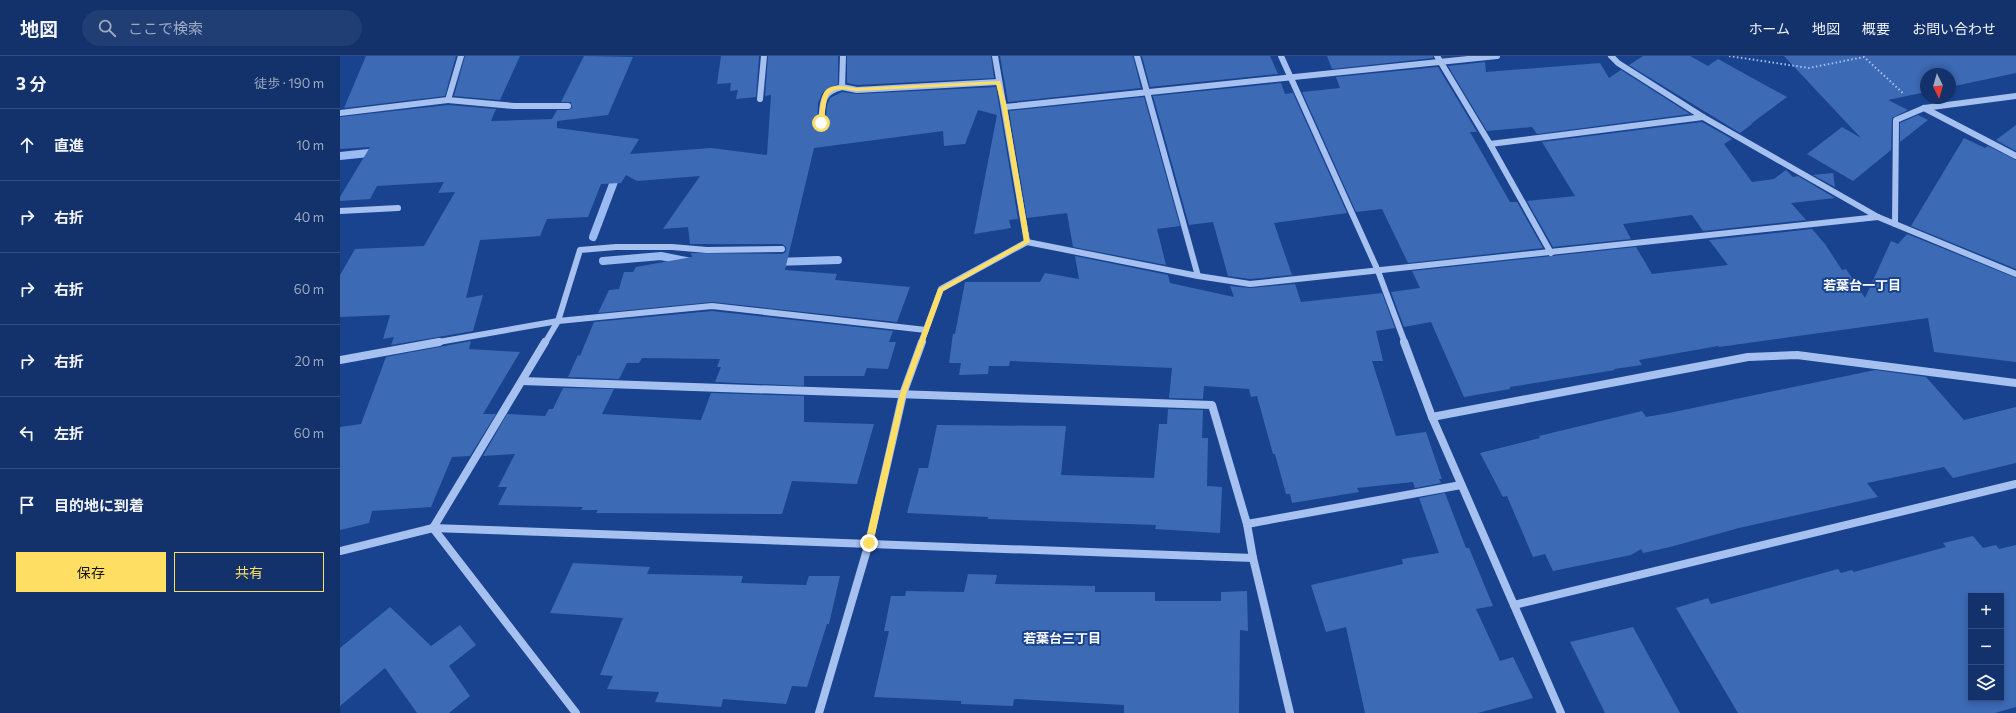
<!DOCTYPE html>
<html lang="ja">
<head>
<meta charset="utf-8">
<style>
  body { margin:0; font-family:Commissioner,"Noto Sans JP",sans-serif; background:#203e73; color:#f1f3f6 }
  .controls { position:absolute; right:12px; bottom:12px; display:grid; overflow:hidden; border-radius:0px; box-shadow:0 2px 6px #0003 }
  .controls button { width:36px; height:36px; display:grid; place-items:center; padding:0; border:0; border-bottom:1px solid #324d7e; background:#13326b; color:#f1f3f6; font:20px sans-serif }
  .compass { position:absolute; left:1580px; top:12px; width:36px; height:36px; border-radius:50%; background:#13326b; box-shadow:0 2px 6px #0003; rotate:175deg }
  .stop { position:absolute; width:12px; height:12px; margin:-9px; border:3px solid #ffde64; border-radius:50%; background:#fff }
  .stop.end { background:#ffde64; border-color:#fff; box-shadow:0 1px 4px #0008 }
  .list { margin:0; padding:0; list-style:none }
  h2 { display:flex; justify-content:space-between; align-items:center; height:52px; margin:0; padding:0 16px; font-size:17px }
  h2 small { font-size:13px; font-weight:400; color:#9daac1 }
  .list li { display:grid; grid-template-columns:26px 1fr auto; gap:12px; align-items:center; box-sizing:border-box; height:72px; padding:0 16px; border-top:1px solid #324d7e }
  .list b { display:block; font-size:15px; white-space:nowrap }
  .list em { font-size:13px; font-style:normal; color:#9daac1 }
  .actions { display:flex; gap:8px; padding:12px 16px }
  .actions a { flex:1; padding:9px 0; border:1px solid #ffde64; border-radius:0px; text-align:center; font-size:14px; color:#ffde64 }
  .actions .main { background:#ffde64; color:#111 }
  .icon { flex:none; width:22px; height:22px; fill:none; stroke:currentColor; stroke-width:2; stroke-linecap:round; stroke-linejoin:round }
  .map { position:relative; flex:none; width:1676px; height:657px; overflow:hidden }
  header { display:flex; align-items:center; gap:24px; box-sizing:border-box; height:56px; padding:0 20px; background:#13326b; border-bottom:1px solid #324d7e }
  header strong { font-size:19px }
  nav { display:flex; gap:22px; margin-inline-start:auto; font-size:14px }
  .search { width:280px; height:36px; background:#203e73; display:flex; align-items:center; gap:10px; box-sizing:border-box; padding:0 14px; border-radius:22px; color:#9daac1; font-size:15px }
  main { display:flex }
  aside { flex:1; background:#13326b }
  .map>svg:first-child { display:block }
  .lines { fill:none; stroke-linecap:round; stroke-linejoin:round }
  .stream { stroke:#99bbf1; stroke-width:8 }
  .building { fill:#3d6ab5; fill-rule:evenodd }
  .path { stroke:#a6c1ef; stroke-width:2; stroke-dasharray:1.5 2.5; stroke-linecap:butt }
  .minor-far1 { stroke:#a6c1ef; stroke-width:6 }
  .minor { stroke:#a6c1ef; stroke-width:8 }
  .route { fill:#ffde64 }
  .labels { text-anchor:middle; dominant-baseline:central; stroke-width:4; stroke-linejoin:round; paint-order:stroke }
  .neighbourhood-label { font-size:13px; font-weight:bold; fill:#fff; stroke:#19438f }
</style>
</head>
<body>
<header>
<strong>地図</strong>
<div class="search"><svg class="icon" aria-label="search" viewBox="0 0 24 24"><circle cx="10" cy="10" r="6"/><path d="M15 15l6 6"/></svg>ここで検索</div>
<nav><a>ホーム</a><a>地図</a><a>概要</a><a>お問い合わせ</a></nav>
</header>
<main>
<aside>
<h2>3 分<small>徒歩 · 190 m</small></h2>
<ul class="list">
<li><svg class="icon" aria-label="ahead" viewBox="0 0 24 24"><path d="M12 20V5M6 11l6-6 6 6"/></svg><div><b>直進</b></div><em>10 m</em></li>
<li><svg class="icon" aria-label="right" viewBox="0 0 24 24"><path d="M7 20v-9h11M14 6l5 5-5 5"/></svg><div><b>右折</b></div><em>40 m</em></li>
<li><svg class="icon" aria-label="right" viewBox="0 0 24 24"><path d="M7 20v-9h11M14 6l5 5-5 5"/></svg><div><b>右折</b></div><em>60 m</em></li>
<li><svg class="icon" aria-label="right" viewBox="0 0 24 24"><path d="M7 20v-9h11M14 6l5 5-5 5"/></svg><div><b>右折</b></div><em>20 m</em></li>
<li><svg class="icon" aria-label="left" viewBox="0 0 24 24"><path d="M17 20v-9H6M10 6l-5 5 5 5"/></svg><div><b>左折</b></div><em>60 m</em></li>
<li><svg class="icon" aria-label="arrive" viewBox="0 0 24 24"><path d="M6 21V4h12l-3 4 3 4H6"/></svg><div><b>目的地に到着</b></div></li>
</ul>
<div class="actions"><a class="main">保存</a><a>共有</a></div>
</aside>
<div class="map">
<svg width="1676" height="657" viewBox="0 0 1676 657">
  <rect width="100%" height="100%" fill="#19438f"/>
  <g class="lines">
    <!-- stream -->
    <g class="stream">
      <polyline points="0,100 38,96"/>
      <polyline points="253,181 278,115"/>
      <polyline points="263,205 321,200 351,206"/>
      <polyline points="434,206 498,204"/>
    </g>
  </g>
  <!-- building -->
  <g class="building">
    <polygon points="26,0 116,0 105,40 4,52"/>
    <polygon points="125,0 180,0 160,44 114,40"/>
    <polygon points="244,0 293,1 268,59 217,65 217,72 299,83 290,98 371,92 427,99 431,39 425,40 428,0 498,0 498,28 483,36 478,47 477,67 480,71 485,68 487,49 490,42 502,36 517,38 656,31 678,163 669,164 671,172 634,178 657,59 638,54 625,88 604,90 603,75 474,92 445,214 497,218 495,224 570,231 557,266 372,246 258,257 269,234 279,233 284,216 293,216 296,211 352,201 351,197 442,198 446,196 446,191 442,188 350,188 348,171 323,173 360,120 297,125 286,119 281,127 261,128 248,161 207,163 200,180 140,184 126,242 143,239 133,275 51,289 54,281 43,283 50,259 0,261 0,219 15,193 84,190 115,136 98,137 104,126 37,130 30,143 0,145 0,141 30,91 0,93 0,61 108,49 156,53 151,65 212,63 217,54 228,54 232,52 231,46 221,46"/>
    <polygon points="381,0 419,0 416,41 396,43 398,34 390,35 391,27 377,28"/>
    <polygon points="507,0 651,0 654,22 517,29 507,27"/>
    <polygon points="660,0 793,0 801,32 668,46"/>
    <polygon points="802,0 930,0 938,18 810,31"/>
    <polygon points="987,0 1093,0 1093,2 992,13"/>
    <polygon points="1303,0 1350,0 1368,10 1378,3 1447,41 1412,67 1411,66 1412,68 1400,77 1289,9"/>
    <polygon points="1444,0 1676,0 1676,17 1610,31 1610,18 1586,18 1586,36 1548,44 1568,54 1552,62 1551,94 1513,125 1467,98 1502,71 1521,82"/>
    <polygon points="1145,6 1146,16 1260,7 1269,22 1281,14 1350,58 1197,78 1192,71 1147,75 1108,10"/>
    <polygon points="1098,11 1137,76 1130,76 1170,146 1177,146 1203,192 1068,207 1042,153 1016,156 962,36 1000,32 996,21"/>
    <polygon points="941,27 945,38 953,37 1007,157 934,167 952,219 910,223 888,220 873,166 849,169 813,40"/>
    <polygon points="804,41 840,170 817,173 826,209 733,191 727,157 687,162 669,55"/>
    <polygon points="1578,59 1588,64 1560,86 1560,67"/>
    <polygon points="1362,66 1392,83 1384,88 1412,126 1434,123 1446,114 1453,121 1458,120 1495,142 1451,147 1466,164 1363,175 1352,159 1283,168 1291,183 1213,191 1187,145 1235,140 1202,86"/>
    <polygon points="1676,69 1676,95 1656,84"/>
    <polygon points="1624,82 1645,92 1648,90 1676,104 1676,213 1571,170"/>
    <polygon points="1493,117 1495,131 1473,119"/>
    <polygon points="1472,173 1485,188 1502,214 1506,213 1525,242 1551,185 1558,188 1567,178 1676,222 1676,306 1594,296 1588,262 1379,291 1378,290 1299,304 1302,309 1274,313 1275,314 1170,331 1170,333 1124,341 1091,266 1064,271 1051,236 1080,232 1072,215 1296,191 1312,218 1388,209 1369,184"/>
    <polygon points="735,200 828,219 830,227 894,241 890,230 910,232 955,228 961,246 1042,237 1055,272 1036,275 1043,305 1032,305 1056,380 1086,376 1102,423 1099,423 1101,427 1075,432 1073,426 1017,432 1019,436 952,447 950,438 946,438 935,398 933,398 917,340 911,341 909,333 864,330 863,343 829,342 832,312 670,305 669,310 649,310 648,318 619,319 621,307 609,307 613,278 615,278 625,226 700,226 705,217 739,223"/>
    <polygon points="372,255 553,275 549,286 556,286 548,313 527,312 524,320 464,320 464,330 375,326 381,311 377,311 380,303 302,302 299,307 287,307 279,323 228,321 238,299 240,300 254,266"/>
    <polygon points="131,285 129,293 180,296 143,358 156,358 130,400 112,401 91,451 32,455 29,467 0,474 0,371 21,368 46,301"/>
    <polygon points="1535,314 1586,321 1624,364 1676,351 1676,407 1613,422 1604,411 1527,427 1538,441 1399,472 1330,491 1303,497 1301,493 1291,499 1213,515 1205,498 1193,501 1167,440 1163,441 1140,397 1200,382 1199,380 1302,355 1306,361 1329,357"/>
    <polygon points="223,332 274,333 262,358 361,364 371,337 464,340 464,366 534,368 517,428 452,425 442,458 256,457 258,454 241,454 243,451 158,449 167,431 158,431 175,398 143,400 167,358 205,360 209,353 213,353"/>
    <polygon points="828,353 863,354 862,382 868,382 867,430 882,431 880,477 815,473 816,469 648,463 648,461 567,457 579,412 588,412 597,369 726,370 721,419 814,422 819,368 827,368"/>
    <polygon points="1105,437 1126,492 1129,492 1153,550 1136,553 1160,605 1173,601 1193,642 1138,657 1025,657 1006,571 986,576 971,529 1063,508 1062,503 1099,497 1079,442"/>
    <path d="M 1633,480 L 1643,492 L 1656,489 L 1659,493 L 1676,489 L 1676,651 L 1655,657 L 1398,657 L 1336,552 L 1368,542 L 1371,548 L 1498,513 L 1501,517 L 1512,514 L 1514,516 L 1606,491 L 1603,487 ZM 1631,540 L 1661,540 L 1661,642 L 1631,642 Z"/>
    <polygon points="233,507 310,511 307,518 403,520 401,527 466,529 469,520 500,520 489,568 487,568 467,631 452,630 446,648 383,643 381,651 315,646 319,636 267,633 273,620 260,619 283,562 210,557"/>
    <polygon points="628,518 657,519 655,528 755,530 755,536 815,536 815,545 881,545 881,536 907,535 908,575 900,574 899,657 784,657 784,649 674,643 673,650 621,648 621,645 534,641 549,575 544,575 551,540 565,540 566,535 624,536"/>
    <polygon points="50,551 91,590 120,569 136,589 109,610 130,640 109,657 77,657 45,612 0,650 0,592"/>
    <polygon points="1293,571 1340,657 1265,657 1230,586"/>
  </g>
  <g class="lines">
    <!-- path -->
    <polyline class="path" points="1389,0 1469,12 1524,1 1564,38"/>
    <!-- minor-far1 -->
    <g class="minor-far1">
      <polyline points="503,0 502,31 517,34 658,26"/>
      <polyline points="655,0 687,186 858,220 910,228 1538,161"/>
      <polyline points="797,0 858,220"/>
      <polyline points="941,0 1038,215 1065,287"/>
      <polyline points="1097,0 1150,88 1211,197"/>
      <polyline points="1271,0 1278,7 1363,61 1538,161 1676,218"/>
      <polyline points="420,43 424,0"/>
      <polyline points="108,44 174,50 228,50"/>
      <polyline points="665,51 1157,0"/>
      <polyline points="1584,52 1676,100"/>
      <polyline points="0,57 108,44 121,0"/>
      <path d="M 481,67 C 483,48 480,36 502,31"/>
      <polyline points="1150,88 1363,61"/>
      <polyline points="0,155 58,152"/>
      <polyline points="1555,168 1556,64 1584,52 1676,40"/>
      <polyline points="93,287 218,265 372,250 586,274"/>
      <polyline points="205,287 218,265 240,194 276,191 332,191 367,194 442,193"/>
      <polyline points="581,287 601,233 687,186"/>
    </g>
    <!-- minor -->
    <g class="minor">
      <polyline points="205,286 93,472 236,657"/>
      <polyline points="1064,286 1092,361 1221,657"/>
      <polyline points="0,304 99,286"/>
      <polyline points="182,325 872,349 907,468 913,502 950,657"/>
      <polyline points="1092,361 1408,301 1457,299 1676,327"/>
      <polyline points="907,468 1121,429"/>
      <polyline points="0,495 93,472 913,502"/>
      <polyline points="1174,549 1676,428"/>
      <polyline points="479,657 529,487 563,338 582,286"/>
    </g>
  </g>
  <!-- route -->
  <path class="route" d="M 660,25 L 667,51 L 690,186 L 603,235 L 566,338 L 533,487 L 529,490 L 525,487 L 560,338 L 598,233 L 684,185 L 662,51 L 656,28 L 516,35 C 484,29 487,39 484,67 L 481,68 L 479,67 C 482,35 480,25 516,32 Z"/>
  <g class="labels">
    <!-- neighbourhood labels -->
    <g class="neighbourhood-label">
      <text x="1522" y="229">若葉台一丁目</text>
      <text x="722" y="582">若葉台三丁目</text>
    </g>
  </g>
</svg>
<div class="controls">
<button>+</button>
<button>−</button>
<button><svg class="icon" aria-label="layers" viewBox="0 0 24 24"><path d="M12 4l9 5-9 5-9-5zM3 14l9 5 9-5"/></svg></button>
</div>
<svg class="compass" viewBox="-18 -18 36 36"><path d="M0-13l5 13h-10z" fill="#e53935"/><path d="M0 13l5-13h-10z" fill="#9daac1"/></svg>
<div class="stop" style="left:481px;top:67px"></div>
<div class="stop end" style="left:529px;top:487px"></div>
</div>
</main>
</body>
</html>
